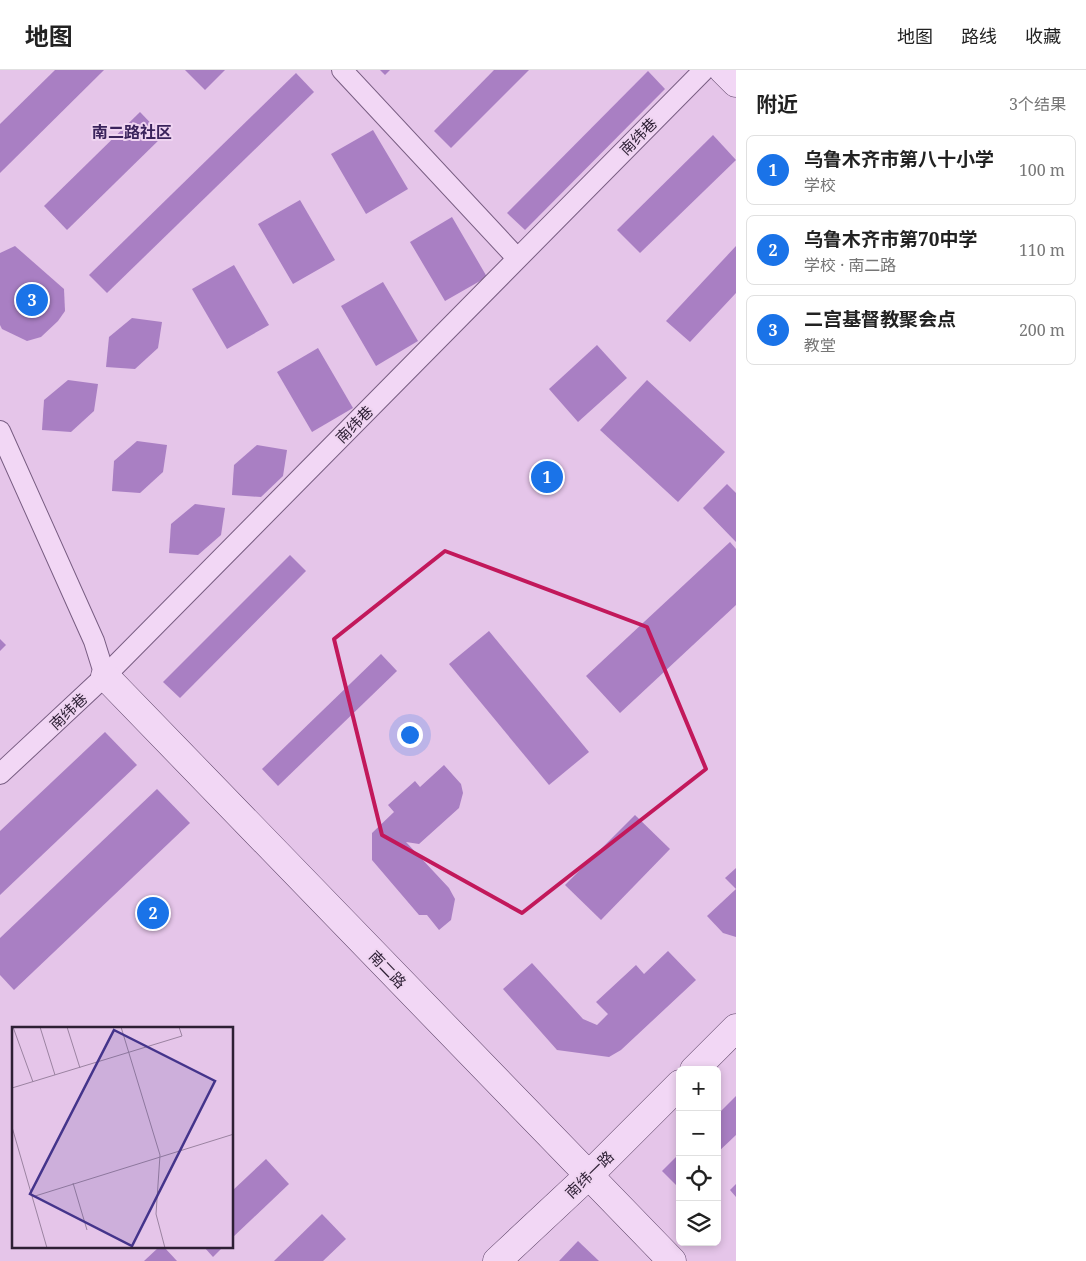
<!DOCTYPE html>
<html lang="zh">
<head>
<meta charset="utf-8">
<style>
  body { margin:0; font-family:"Noto Serif","Noto Sans SC",serif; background:#f6f6f6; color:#222 }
  .controls { position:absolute; right:15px; bottom:15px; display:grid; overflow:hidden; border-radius:8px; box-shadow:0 2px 8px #0003 }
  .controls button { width:45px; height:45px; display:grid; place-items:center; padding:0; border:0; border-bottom:1px solid #e0e0e0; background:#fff; color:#222; font:25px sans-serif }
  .you { position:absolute; left:409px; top:664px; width:18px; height:18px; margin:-12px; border:4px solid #fff; border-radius:50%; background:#1a73e8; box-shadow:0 0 0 8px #1a73e833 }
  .badge { display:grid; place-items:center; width:32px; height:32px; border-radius:50%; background:#1a73e8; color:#fff; font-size:16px; font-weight:700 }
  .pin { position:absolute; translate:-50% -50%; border:2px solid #fff; box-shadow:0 1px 5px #0006 }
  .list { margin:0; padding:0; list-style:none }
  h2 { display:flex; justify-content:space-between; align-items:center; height:65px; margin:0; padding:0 20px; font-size:21px }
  h2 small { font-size:16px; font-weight:400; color:#767676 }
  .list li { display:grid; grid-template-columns:32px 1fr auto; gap:15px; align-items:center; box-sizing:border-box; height:70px; margin:0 10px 10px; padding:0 10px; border:1px solid #e0e0e0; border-radius:8px }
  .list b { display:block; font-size:19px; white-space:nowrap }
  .list p { margin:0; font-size:16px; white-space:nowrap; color:#767676 }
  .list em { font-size:16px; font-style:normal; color:#767676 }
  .icon { flex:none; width:28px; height:28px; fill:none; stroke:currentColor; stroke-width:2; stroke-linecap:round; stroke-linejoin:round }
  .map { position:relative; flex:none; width:736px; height:1191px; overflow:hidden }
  header { display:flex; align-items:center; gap:30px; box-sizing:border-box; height:70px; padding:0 25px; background:#fff; border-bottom:1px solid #e0e0e0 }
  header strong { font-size:24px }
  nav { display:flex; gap:28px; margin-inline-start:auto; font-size:18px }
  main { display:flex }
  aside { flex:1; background:#fff }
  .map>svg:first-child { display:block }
  .building { fill:#a97fc3 }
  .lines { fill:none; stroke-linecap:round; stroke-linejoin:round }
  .street-casing { stroke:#785d82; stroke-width:22 }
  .secondary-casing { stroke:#594064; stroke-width:29 }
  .street { stroke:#f2d7f5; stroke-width:20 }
  .secondary { stroke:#f2d7f5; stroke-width:28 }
  .marked { fill:none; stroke:#c2185b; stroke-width:4; stroke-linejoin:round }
  .labels { text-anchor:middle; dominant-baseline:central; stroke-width:4; stroke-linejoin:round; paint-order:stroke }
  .street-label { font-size:15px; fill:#2d1f34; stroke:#efd4f1 }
  .neighbourhood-label { font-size:16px; font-weight:bold; fill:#3a235c; stroke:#efd4f1 }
  .inset-road { fill:none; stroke:#9b83a1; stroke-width:1 }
  .view { fill:#44348b; fill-opacity:0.15; stroke:#44348b; stroke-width:2.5 }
  .inset-edge { fill:none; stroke:#2d1f34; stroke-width:2.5 }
</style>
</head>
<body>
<header>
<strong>地图</strong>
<nav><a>地图</a><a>路线</a><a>收藏</a></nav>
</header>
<main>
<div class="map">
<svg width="736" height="1191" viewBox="0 0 736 1191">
  <rect width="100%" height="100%" fill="#e5c5e9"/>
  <!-- building -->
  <g class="building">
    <polygon points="55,0 104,0 0,103 0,54"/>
    <polygon points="185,0 225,0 205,20"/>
    <polygon points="380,0 390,0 385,5"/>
    <polygon points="494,0 529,0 451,78 434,61"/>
    <polygon points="648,1 665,19 525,160 507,143"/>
    <polygon points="296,3 314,22 107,223 89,205"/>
    <polygon points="140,42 163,66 67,160 44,136"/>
    <polygon points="373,60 408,119 366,144 331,84"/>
    <polygon points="713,65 736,90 640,183 617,160"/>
    <polygon points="300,130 335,190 293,214 258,154"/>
    <polygon points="452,147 487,207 445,231 410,172"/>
    <polygon points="15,176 64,219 65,241 58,251 41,267 27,271 2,259 0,255 0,183"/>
    <polygon points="736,176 736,223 690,272 666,251"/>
    <polygon points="234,195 269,255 227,279 192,219"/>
    <polygon points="383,212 418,271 376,296 341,236"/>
    <polygon points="132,248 162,252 158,278 135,299 106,297 109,267"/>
    <polygon points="597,275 627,308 578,352 549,319"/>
    <polygon points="318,278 353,338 312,362 277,302"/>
    <polygon points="68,310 98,314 94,341 71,362 42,360 44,330"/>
    <polygon points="647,310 725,382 678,432 600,360"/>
    <polygon points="137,371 167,375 163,402 140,423 112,421 114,391"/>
    <polygon points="257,375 287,380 283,406 261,427 232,425 234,395"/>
    <polygon points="727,414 736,423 736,472 703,438"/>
    <polygon points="195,434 225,438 221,465 198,485 169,483 171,454"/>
    <polygon points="730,472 736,479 736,535 620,643 586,606"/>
    <polygon points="290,485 306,501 180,628 163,612"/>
    <polygon points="489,561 589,682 549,715 449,594"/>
    <polygon points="0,569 6,575 0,581"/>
    <polygon points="381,584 397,601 278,716 262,699"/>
    <polygon points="105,662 137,695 0,825 0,761"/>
    <polygon points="444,695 461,714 463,723 459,738 419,774 406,772 449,818 455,829 451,850 439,860 427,845 419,845 372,790 372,763 394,742 388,735 415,711 420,717"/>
    <polygon points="157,719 190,753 14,920 0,905 0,868"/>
    <polygon points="635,745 670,779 601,850 565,815"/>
    <polygon points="736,798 736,819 725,808"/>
    <polygon points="736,819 736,867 723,863 707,846"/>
    <polygon points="668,881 696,910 621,980 609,987 557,980 503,919 532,893 583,949 597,955 608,944 596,932 636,895 644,904"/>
    <polygon points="736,1026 736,1065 717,1083 717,1045"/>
    <polygon points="680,1083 680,1119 662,1101"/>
    <polygon points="266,1089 289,1114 232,1168 232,1121"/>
    <polygon points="736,1114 736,1127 730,1120"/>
    <polygon points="322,1144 346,1169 323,1191 274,1191"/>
    <polygon points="578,1171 599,1191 559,1191"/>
    <polygon points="159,1177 164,1177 177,1191 144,1191"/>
    <polygon points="204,1177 223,1177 213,1187"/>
  </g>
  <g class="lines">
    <defs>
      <g id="street">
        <polyline points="342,0 517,188"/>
        <polyline points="0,361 94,571 105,606"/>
        <polyline points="0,704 105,606 704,0"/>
      </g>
      <g id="secondary">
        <polyline points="723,0 736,13"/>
        <polyline points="105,606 672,1191"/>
        <polyline points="694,1000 736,958"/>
        <polyline points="497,1191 589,1105 680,1014"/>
      </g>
    </defs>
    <!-- street casing -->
    <use href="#street" class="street-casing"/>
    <!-- secondary casing -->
    <use href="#secondary" class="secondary-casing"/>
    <!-- street -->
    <use href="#street" class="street"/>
    <!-- secondary -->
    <use href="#secondary" class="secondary"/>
  </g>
  <!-- marked area -->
  <path class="marked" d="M 445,481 L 647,557 L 706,699 L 522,843 L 382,765 L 334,569 Z"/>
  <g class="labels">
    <!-- street labels -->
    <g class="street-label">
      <text transform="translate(638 66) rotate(-45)">南纬巷</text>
      <text transform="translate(354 354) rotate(-45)">南纬巷</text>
      <text transform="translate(68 641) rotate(-43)">南纬巷</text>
      <text transform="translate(388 899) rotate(46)">南二路</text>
      <text transform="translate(589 1104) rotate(-44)">南纬一路</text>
    </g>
    <!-- neighbourhood labels -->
    <g class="neighbourhood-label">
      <text x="132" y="62">南二路社区</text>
    </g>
  </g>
  <!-- overview -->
  <g transform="translate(12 957)">
    <rect width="221" height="221" fill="#e5c5e9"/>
    <path class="inset-road" d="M 1,0 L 21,55M 28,0 L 43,48M 55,0 L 68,41M 109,0 L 148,128 L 144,187 L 153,221M 0,61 L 170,9 L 167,0M 0,100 L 35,221M 61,156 L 75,203M 20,170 L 222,107"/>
    <path class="view" d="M 102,3 L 203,54 L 120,219 L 18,167 Z"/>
    <rect width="221" height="221" class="inset-edge"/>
  </g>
</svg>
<div class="controls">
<button>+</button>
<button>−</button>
<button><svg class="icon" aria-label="locate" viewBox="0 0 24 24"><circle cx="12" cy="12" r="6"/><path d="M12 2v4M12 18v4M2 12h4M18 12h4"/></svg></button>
<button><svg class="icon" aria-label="layers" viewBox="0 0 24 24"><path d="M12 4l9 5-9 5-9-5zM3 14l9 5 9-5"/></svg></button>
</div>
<div class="you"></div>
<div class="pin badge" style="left:547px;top:407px">1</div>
<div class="pin badge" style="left:153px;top:843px">2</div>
<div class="pin badge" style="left:32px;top:230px">3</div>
</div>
<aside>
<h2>附近<small>3个结果</small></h2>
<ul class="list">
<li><span class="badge">1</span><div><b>乌鲁木齐市第八十小学</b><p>学校</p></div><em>100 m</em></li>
<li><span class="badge">2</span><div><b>乌鲁木齐市第70中学</b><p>学校 · 南二路</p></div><em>110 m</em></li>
<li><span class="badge">3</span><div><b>二宫基督教聚会点</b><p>教堂</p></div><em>200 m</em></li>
</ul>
</aside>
</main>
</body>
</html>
